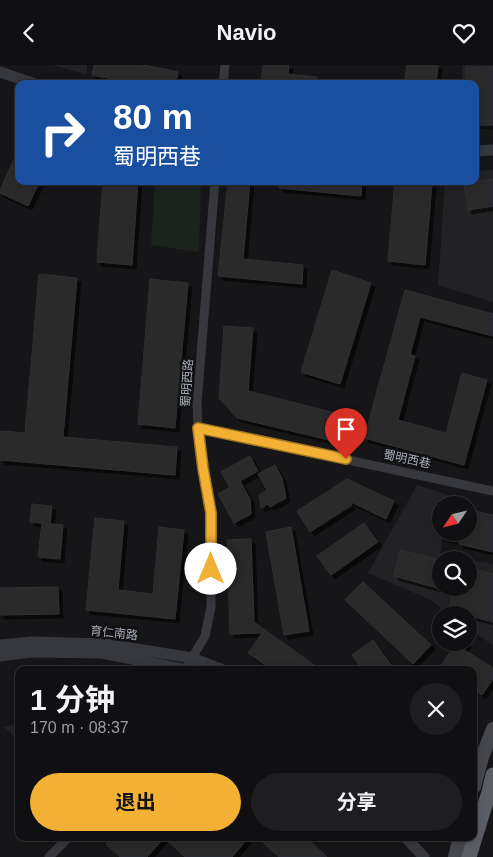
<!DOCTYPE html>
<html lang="zh">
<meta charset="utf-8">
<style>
:root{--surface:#101012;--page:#1e1e20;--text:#f1f3f6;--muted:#9c9d9f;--line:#303032;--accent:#f2b134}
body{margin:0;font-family:Arial,"Noto Sans SC",sans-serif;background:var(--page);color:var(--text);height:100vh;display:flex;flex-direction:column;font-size:19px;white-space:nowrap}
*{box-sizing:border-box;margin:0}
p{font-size:16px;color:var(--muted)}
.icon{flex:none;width:28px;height:28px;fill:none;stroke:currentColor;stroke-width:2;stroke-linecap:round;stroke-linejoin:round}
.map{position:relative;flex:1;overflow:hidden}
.panel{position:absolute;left:15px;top:601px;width:462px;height:175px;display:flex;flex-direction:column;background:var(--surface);border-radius:10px;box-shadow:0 2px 8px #0003,0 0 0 1px var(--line)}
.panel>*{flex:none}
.top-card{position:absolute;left:15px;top:15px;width:464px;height:105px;border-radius:10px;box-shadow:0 2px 8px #0003,0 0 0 1px var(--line);background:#1a4fa0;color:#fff;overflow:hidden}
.needle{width:32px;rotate:235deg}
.buttons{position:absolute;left:432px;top:431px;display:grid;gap:10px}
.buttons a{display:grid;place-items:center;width:45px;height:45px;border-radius:50%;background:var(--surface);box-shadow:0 2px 8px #0003,0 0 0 1px var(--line);font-size:25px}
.pin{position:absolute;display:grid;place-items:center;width:42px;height:42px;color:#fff;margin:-51px -21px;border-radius:50% 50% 50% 0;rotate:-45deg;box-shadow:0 0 5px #0007}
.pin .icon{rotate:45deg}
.me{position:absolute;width:55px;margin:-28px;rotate:0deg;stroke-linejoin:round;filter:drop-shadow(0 0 4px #0008)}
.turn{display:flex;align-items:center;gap:18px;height:105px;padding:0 15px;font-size:22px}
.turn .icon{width:65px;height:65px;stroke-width:2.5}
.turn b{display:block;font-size:35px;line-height:42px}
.round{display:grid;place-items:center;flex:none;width:52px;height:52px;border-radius:26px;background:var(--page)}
.summary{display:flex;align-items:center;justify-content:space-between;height:85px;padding:0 15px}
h1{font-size:30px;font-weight:700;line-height:38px}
.action{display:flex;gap:10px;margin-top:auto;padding:10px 15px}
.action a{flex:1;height:58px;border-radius:30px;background:var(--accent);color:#111;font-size:20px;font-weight:700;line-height:58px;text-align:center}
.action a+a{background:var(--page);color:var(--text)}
header{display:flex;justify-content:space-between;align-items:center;height:65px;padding:0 15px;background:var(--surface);font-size:22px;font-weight:700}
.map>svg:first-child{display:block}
.built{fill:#222225;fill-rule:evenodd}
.green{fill:#1c231d}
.building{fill:#29292c;stroke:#303034;filter:url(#shadow)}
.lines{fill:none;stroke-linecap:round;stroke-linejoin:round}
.minor{stroke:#37383d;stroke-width:9}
.tertiary{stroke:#37383d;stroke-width:11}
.secondary{stroke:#45474d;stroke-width:14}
.trunk{stroke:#5b5e65;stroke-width:15}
.route-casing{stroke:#9d7322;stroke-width:12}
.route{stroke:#f2b134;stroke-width:9}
.labels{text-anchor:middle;stroke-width:5;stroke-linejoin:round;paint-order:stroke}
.street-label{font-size:12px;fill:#a8adb8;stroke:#111113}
</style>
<header><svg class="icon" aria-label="back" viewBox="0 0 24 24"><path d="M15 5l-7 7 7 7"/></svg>Navio<svg class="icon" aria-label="heart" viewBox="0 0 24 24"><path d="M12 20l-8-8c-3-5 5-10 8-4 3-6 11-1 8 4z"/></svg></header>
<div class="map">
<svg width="493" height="792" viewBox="0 0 493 792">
<defs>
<filter id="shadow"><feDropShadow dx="4" dy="4" stdDeviation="0" flood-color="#0009"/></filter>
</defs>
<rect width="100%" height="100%" fill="#161618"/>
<path class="built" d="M 52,0 L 87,0 L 87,10 Z
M 463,0 L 493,0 L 493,64 L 475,66 L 475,19 L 461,19 Z
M 493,105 L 493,237 L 438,220 L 445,116 L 475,116 L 475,106 Z
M 417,420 L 449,430 L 447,440 L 441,440 L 441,468 L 443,468 L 440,489 L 493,499 L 493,580 L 469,564 L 469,550 L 450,550 L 431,535 L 368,508 ZM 441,495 L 469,495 L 469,522 L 441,522 Z
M 19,658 L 19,676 L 4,662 Z"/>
<path class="green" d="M 155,116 L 201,116 L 199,187 L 151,180 Z"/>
<path class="building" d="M 94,0 L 143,0 L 178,7 L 176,19 L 138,19 L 92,10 Z
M 263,0 L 289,0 L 288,9 L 317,12 L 317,19 L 261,19 Z
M 407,0 L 438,0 L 436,19 L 404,19 Z
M 493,2 L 493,60 L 475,60 L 475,19 L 466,19 L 466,3 Z
M 19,83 L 19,116 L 40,116 L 28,141 L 0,128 L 0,125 Z
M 493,114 L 493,141 L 468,145 L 464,118 Z
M 103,116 L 138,116 L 132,200 L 97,197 Z
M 228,116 L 250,116 L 243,194 L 303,200 L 302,219 L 218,211 Z
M 279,116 L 362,116 L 361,131 L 279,123 Z
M 395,116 L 432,119 L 425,200 L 388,196 Z
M 332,205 L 371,218 L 340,319 L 301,307 Z
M 39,209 L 77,213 L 63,372 L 177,382 L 175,410 L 0,395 L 0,366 L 25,368 Z
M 150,214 L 188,218 L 175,363 L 138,359 Z
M 405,225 L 493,249 L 493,271 L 420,252 L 410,290 L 415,291 L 398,355 L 446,368 L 462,308 L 487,315 L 464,400 L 364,373 Z
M 224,261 L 253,263 L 248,326 L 339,349 L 333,376 L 237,353 L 219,333 Z
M 250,391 L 258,406 L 240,416 L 250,434 L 251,449 L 234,458 L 218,429 L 230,422 L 221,407 Z
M 275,400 L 282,413 L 286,433 L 270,442 L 268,439 L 261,443 L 259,430 L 267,425 L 258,409 Z
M 347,414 L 394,436 L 386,454 L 349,436 L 352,440 L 310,467 L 297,446 Z
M 32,439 L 52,441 L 50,459 L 63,460 L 60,494 L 38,492 L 42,458 L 30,457 Z
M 469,445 L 493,450 L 493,487 L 459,479 L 460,476 L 441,472 L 441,468 L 469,468 Z
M 95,453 L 124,456 L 118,525 L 153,529 L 159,462 L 184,465 L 175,554 L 86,545 Z
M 364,458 L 378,477 L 331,510 L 317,491 Z
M 291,462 L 309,566 L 284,570 L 266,467 Z
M 251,474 L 254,557 L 321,605 L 273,605 L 248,588 L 262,568 L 230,569 L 227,475 Z
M 400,485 L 441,495 L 441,524 L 394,511 Z
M 469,503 L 493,509 L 493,557 L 449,545 L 454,522 L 469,522 Z
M 363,517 L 431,580 L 413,599 L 345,535 Z
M 58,522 L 59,549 L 0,550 L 0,523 Z
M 373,575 L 395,605 L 363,605 L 352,590 Z
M 456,578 L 467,578 L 463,584 L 493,603 L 493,614 L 482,630 L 474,624 L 474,605 L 438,605 Z
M 112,772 L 249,772 L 232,792 L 185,792 L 164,773 L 147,792 L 120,792 L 106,779 Z
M 257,772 L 306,772 L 327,792 L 279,792 Z"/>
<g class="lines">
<path class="minor" d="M 223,19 L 225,0
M 198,363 L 493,426
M 185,605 L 205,571 L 211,542 L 211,448 L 203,403 L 198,363 L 197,339 L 215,116
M 49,792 L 69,772"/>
<path class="tertiary" d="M 0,7 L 35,19
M 475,86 L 493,85
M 0,580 L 33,577 L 106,579 L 192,593 L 223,605
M 0,591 L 31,587 L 102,588 L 187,605
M 405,772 L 424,792"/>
<path class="secondary" d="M 474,722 L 482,692 L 493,664
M 455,792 L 460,772"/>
<path class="trunk" d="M 469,792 L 489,727 L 493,710"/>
</g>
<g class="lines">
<g class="route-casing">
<path id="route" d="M 211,504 L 211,448 L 203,403 L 198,363 L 346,394"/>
</g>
<use href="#route" class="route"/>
</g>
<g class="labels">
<g class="street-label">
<text transform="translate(187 318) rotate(-86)" y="4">蜀明西路</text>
<text transform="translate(407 394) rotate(12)" y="4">蜀明西巷</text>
<text transform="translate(114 568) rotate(6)" y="4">育仁南路</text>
</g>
</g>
</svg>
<div class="buttons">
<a><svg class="needle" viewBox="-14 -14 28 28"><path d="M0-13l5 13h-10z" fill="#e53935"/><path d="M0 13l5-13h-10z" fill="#9c9d9f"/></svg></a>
<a><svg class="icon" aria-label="search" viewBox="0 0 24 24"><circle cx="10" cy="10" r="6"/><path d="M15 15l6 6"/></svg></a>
<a><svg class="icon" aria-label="layers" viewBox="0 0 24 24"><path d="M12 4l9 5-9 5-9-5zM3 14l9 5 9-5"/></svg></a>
</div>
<div class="pin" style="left:346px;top:394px;background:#d93025"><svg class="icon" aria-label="arrive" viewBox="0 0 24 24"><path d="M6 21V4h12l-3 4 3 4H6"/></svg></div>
<svg class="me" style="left:211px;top:504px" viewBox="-20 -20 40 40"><circle r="19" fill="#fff"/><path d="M0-13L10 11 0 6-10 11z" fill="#f2b134"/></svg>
<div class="top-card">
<div class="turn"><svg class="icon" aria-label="right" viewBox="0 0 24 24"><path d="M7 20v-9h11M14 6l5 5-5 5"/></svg><div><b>80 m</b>蜀明西巷</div></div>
</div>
<section class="panel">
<div class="summary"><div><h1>1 分钟</h1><p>170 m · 08:37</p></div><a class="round"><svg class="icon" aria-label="close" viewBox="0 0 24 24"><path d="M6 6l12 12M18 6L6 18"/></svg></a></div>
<div class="action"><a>退出</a><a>分享</a></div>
</section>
</div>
